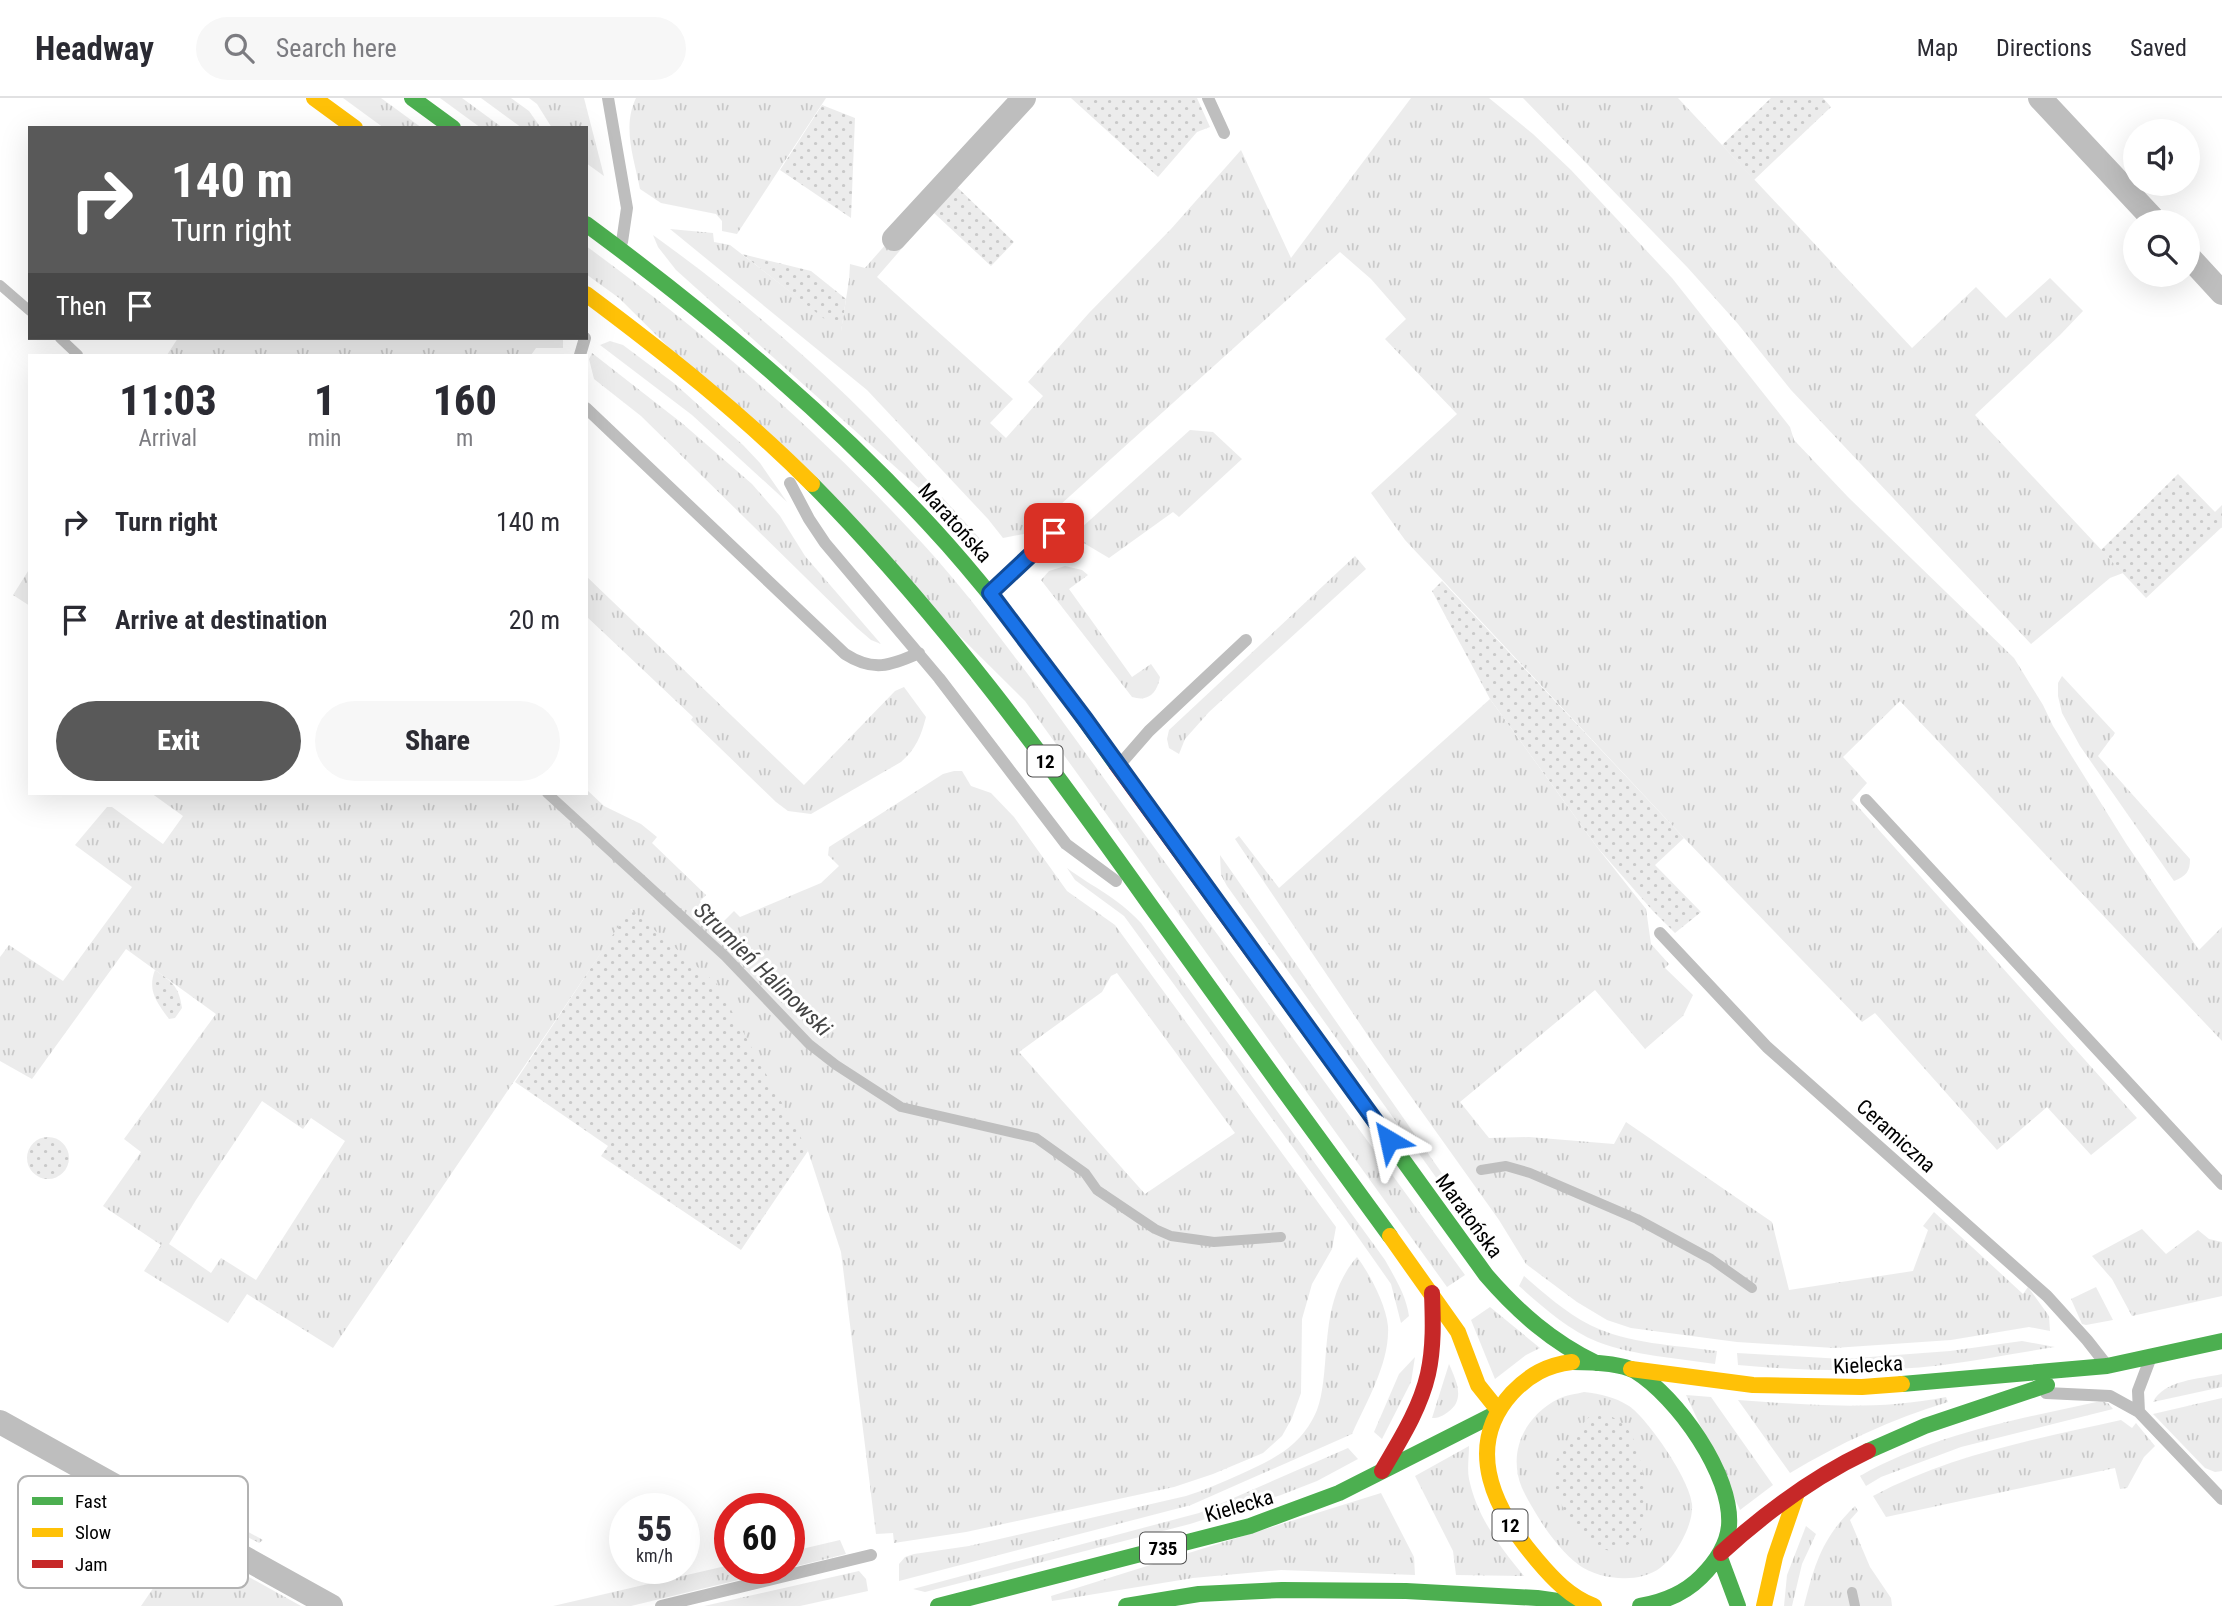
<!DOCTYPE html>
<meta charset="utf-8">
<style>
:root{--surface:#fff;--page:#f7f7f7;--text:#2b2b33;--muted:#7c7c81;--line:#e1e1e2;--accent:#595959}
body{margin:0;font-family:"Roboto Condensed",sans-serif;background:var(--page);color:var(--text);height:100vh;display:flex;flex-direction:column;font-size:26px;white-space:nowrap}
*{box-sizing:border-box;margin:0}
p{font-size:23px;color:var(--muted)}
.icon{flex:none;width:38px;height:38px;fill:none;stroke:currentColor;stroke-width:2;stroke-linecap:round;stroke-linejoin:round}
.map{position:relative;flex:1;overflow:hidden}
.sheet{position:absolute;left:28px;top:256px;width:560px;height:441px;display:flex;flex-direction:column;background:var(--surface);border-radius:0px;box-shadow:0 7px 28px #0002}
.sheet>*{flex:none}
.top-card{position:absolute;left:28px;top:28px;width:560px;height:214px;border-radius:0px;box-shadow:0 7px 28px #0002;background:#595959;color:#fff;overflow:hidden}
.controls{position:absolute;left:2123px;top:21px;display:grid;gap:14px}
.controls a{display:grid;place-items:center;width:77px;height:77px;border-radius:50%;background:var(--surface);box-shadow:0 7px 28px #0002;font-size:35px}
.speed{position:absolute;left:609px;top:1395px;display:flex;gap:14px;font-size:35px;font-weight:700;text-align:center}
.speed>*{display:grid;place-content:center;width:91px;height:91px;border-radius:50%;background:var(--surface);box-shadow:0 7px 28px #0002;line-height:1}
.speed small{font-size:18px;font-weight:400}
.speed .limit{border:10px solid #d22;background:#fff;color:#111}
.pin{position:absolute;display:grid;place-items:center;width:60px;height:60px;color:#fff;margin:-30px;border-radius:14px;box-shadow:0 4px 10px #0006}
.me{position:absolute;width:77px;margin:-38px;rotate:324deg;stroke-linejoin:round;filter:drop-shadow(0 0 5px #0008)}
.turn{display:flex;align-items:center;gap:24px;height:147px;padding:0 28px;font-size:32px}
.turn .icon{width:91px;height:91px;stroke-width:2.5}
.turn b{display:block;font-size:49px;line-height:60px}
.then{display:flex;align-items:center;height:66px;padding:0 28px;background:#0003;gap:14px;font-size:26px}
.eta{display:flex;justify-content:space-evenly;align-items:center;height:119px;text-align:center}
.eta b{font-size:42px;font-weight:800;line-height:49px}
.primary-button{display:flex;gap:14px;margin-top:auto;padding:14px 28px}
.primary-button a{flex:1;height:80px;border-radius:42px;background:var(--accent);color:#fff;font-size:28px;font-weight:800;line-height:80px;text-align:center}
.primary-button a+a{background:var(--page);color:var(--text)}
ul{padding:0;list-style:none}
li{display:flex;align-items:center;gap:21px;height:98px;padding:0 28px}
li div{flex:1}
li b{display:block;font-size:26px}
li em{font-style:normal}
header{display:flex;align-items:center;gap:42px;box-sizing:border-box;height:98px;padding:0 35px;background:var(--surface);border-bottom:2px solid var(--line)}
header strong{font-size:33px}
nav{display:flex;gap:38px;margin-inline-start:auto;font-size:24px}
.search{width:490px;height:63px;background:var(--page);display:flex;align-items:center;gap:18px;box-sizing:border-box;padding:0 24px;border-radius:38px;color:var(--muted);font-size:26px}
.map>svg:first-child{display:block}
.grass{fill:url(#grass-tufts);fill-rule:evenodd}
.garden{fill:url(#garden-dots)}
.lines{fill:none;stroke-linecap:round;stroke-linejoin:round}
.stream{stroke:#bfbfbf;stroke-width:10}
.lane{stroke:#bebebe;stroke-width:12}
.street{stroke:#bebebe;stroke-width:24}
.fast{stroke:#4caf50;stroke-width:16}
.slow{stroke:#ffc107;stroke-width:16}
.jam{stroke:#c62828;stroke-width:16}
.route-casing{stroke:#114b97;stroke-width:18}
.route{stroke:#1a73e8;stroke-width:12}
.labels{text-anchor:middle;stroke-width:6;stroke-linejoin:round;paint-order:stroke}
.shield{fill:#fff;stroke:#4c4c4c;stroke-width:2}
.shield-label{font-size:19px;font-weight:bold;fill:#000}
.street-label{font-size:21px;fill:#000;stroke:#fff}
.water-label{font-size:23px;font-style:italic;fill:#444;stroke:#fff}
.key{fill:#fff;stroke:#b2b2b2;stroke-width:2}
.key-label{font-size:19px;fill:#000}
</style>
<header>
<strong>Headway</strong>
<div class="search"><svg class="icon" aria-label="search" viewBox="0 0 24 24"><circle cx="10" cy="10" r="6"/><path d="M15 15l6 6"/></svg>Search here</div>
<nav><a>Map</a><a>Directions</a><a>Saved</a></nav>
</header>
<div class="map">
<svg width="2222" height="1508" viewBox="0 0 2222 1508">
<defs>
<pattern id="grass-tufts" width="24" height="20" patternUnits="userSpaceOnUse" patternTransform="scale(1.75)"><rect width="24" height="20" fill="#ececec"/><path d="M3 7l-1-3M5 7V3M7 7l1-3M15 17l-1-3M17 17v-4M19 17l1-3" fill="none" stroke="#c9c9c9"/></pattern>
<pattern id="garden-dots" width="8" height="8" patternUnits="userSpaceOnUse" patternTransform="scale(1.75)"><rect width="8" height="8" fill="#ececec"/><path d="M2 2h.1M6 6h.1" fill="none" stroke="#c9c9c9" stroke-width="1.8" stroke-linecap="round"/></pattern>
</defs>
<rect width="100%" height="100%" fill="#fff"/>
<path class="grass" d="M 343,0 L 381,0 L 422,30 L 384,30 Z
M 440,0 L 462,0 L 503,30 L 481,30 Z
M 481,0 L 511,0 L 529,13 L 541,30 L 522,30 Z
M 529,0 L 584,0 L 604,78 L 586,65 L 586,30 L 552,30 L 537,6 Z
M 636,0 L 826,0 L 737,136 L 722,133 L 722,123 L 716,116 L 661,105 L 640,91 C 634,60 622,29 636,0 Z
M 1411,0 L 1489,0 L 1533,36 L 1571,72 L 1672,180 L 1790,329 L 1794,342 L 1848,399 L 2014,560 L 2043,607 L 2053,628 L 2127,747 L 2199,852 L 2222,829 L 2222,943 L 1900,603 L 1843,659 L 1867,685 L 1852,702 L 2137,1020 L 2091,1057 L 2047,1009 L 1997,1052 L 1875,915 L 1862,924 L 1684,740 L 1405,442 L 1371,395 L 1457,316 L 1385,241 L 1406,221 L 1371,181 L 1340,154 L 1029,435 L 1003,440 L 988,421 L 867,292 L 670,131 L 713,135 L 714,144 L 730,147 L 841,233 L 849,182 L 850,166 L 865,170 L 887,145 L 917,133 L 877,179 L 1013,301 L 990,325 L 1006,340 L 1043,298 L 1028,284 L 1089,215 L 1171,131 L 1241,52 L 1291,160 Z
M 1523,0 L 1678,0 L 1912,250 L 1976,189 L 2006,220 L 2050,180 L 2083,213 L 2060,237 L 1975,317 L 2123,475 L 2110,480 L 2031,546 L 1791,292 L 1738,226 L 1688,170 Z
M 653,137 C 753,209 848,292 929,384 L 921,392 L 676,172 L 658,149 Z
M 586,148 C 707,236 822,336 923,446 C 965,492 1002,542 1039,591 L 1465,1177 L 1447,1189 L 1025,603 L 619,200 L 586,176 Z
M 178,240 L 563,240 L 563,250 L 536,250 L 531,257 L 167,257 Z
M 610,243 L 623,247 L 675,286 L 743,347 L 760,365 L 787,404 L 692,317 L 600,247 Z
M 592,255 L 683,326 L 752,386 L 780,418 L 805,458 L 881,546 L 871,542 L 857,530 L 641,318 L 594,281 L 589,261 Z
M 1190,332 L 1213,334 L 1242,361 L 1179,419 L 1173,414 L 1109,460 L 1082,444 L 1078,440 L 1080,431 Z
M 942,399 L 982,443 L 962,436 L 934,405 Z
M 1355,458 L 1366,471 L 1209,614 L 1185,641 L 1179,656 L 1169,650 L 1167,641 L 1169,632 Z
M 1065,468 L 1082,472 L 1088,477 L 1069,491 L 1132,579 L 1151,566 L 1160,579 C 1157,595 1149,604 1132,599 L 1041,482 L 1049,473 Z
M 30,470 L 30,508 L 13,497 Z
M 586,478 L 804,687 L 895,593 L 904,589 L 926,619 C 921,638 916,651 901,664 L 811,716 L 788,713 L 776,704 L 691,622 L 693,619 L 586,518 Z
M 2062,578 L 2115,635 L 2098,658 L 2190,761 C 2190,774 2186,778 2174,783 L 2080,648 L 2062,615 L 2058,598 L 2058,585 Z
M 1490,601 L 1597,749 L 1646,811 L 1651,846 L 1669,866 L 1665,870 L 1693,897 L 1683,918 L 1645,951 L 1595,892 L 1460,1004 L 1489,1040 L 1529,1039 L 1614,1046 L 1626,1024 L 1772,1124 L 1789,1192 L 1913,1173 L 1928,1132 L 1923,1128 L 1934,1114 L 2023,1196 L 2028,1189 L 2049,1218 L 2050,1233 L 2029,1229 L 1951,1242 L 1834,1250 L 1737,1244 L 1631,1230 L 1607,1222 L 1577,1204 L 1526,1166 L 1499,1122 L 1375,948 L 1235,741 L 1239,738 L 1279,790 Z
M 954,673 L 962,673 L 971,688 L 991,695 L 1014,719 L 1067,793 L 1115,827 L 1336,1129 L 1332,1151 L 1312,1186 L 1302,1221 L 1301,1295 L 1292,1320 L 1282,1338 L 1263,1355 L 1213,1376 L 1174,1389 L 966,1434 L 894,1445 L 893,1435 L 876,1436 L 841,1154 L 808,1053 L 631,811 L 333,1250 L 247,1196 L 228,1225 L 144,1173 L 161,1147 L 103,1108 L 141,1054 L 124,1041 L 216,916 L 126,851 L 32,981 L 0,963 L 0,859 L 9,847 L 63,883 L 132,789 L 75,747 L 107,709 L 112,709 L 163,746 L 183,718 L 151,695 L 586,695 L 586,691 L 604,708 L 641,726 L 657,739 L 652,745 L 706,797 L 700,803 L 722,825 L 734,813 L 740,819 L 821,785 L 839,768 L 828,757 L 829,749 L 943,676 ZM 1117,875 L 1235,1035 L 1145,1096 L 1019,954 L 1102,894 L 1111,878 ZM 262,1003 L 303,1031 L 311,1020 L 345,1043 L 256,1182 L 221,1160 L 211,1175 L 169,1146 L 196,1102 Z
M 1220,757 L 1494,1150 L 1491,1156 L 1227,788 L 1221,777 Z
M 1067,770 C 1094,790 1117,799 1141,825 L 1385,1162 C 1395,1180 1406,1197 1409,1218 L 1401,1225 L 1391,1186 L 1346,1122 L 1124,818 L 1075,782 Z
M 2142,1131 L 2166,1156 L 2198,1132 L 2209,1141 L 2222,1144 L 2222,1198 L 2132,1218 L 2112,1181 L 2092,1158 Z
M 1357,1159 C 1370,1176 1386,1207 1388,1228 C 1390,1265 1366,1304 1352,1336 L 1191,1407 L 899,1483 L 899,1466 L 905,1459 L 914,1456 L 969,1448 L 1186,1398 C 1205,1392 1223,1384 1241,1376 C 1274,1361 1302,1348 1317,1312 C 1325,1292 1325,1255 1328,1233 C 1331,1206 1339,1179 1357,1159 Z
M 1524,1178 C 1545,1196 1565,1214 1590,1227 C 1628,1246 1675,1247 1717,1253 L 1715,1266 C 1677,1260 1635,1258 1598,1244 C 1568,1232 1543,1209 1519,1188 Z
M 2096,1189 L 2113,1222 L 2086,1227 L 2082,1226 L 2071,1201 Z
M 1490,1209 L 1540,1250 L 1526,1257 L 1495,1281 L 1471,1222 Z
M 2022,1243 L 2055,1249 C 2017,1255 1980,1262 1943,1267 C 1875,1275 1806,1273 1738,1267 L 1737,1255 L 1843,1261 L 1950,1253 Z
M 1415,1259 L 1411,1284 L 1382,1341 L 1374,1334 L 1399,1276 Z
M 1449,1266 C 1456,1282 1466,1302 1448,1314 C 1442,1318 1439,1320 1432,1320 Z
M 2222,1276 L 2222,1289 L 2153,1304 C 2164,1282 2199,1281 2222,1276 Z
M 1584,1294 C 1601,1296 1615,1299 1629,1308 C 1648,1321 1690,1382 1692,1406 C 1693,1419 1687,1434 1680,1446 C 1675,1455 1668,1464 1660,1470 C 1639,1486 1599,1482 1579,1467 C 1564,1456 1550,1438 1540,1422 C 1534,1412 1527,1401 1522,1390 C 1507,1354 1525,1318 1558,1301 C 1566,1297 1576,1296 1584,1294 Z
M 1686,1297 L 1711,1299 L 1773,1387 L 1740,1412 Z
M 1946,1299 L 1948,1304 C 1892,1321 1840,1345 1790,1375 L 1738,1302 C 1807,1307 1877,1313 1946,1299 Z
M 2222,1300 L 2222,1373 L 2215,1374 L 2205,1370 L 2153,1316 Z
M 2101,1303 L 2108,1305 L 2113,1311 L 1961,1349 L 1881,1379 L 1866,1388 L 1860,1378 C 1934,1336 2019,1321 2101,1303 Z
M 2121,1322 L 2132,1330 L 2136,1325 L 2155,1348 L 2144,1359 L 2127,1390 L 2120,1391 L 2115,1370 L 1886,1419 L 1873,1398 C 1950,1357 2036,1341 2121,1322 Z
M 1469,1348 C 1469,1359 1467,1371 1469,1381 C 1477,1419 1500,1449 1524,1478 L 1456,1477 L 1453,1453 L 1415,1378 Z
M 1348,1350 L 1358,1361 L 1317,1383 L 1281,1397 L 1190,1426 L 925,1494 L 913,1491 L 1199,1415 Z
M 158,1384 L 163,1387 L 263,1442 L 259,1445 L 155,1390 Z
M 94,1394 L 100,1396 L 301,1508 L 141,1508 L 175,1458 L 84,1403 Z
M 1381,1395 L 1414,1459 L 1415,1477 L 1281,1472 L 1193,1480 L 1052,1503 L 1051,1498 Z
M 1855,1408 L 1858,1413 L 1850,1422 L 1870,1469 L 1891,1500 L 1892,1508 L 1804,1508 C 1815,1465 1822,1440 1855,1408 Z
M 1806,1428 L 1816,1436 L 1802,1466 L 1792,1508 L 1784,1508 L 1787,1477 Z
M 840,1442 L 846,1456 L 789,1470 L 789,1454 Z
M 730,1467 L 730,1470 L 788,1470 L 631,1508 L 553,1508 Z
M 859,1473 L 866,1481 L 868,1493 L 800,1508 L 704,1508 Z"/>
<path class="garden" d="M 1071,0 L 1197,0 L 1210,29 L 1197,34 L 1158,79 Z
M 1771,0 L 1823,0 L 1831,9 L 1754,82 L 1722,47 Z
M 822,7 L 855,20 L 851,120 L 780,72 Z
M 957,89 L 1014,144 L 991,168 L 934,115 Z
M 742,156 L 811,173 L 846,201 L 841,234 Z
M 2178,376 L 2215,414 L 2222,407 L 2222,429 L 2146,500 L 2101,452 Z
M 1442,483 L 1684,740 L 1655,767 L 1701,814 L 1675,835 L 1652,812 L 1597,749 L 1490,601 L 1432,493 Z
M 630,811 L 717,886 L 808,1053 L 741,1152 L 601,1058 L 608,1048 L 515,984 Z
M 155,872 C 172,884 179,888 182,910 L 175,920 L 169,921 C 157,904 147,893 155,872 Z
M27 1060a21 21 0 1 1 42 0a21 21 0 1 1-42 0Z
M 1606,1316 C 1617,1321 1625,1326 1631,1336 C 1643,1359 1656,1425 1633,1443 C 1604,1467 1580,1440 1566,1415 C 1558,1400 1551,1387 1554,1370 C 1558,1353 1567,1346 1577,1334 C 1589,1320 1585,1317 1606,1316 Z"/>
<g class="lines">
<path class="stream" d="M 0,187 L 30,213
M 60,240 L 78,257
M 547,695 L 725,858 L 809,946 L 836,967 L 901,1009 L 1036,1040 L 1085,1075 L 1097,1092 L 1155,1131 L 1171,1138 L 1214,1144 L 1281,1139
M 1481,1072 L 1506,1068 L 1530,1075 L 1637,1121 L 1711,1161 L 1752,1190
M 1852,1494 L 1855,1508"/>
<path class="lane" d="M 608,0 L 627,110 L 622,144
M 1208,0 L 1224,35
M 580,257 L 585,240
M 586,310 L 845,556 C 873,574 890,568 919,555
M 790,385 L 809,421 L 825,445 L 939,580 L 1066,746 L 1116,783
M 993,492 L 1054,435
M 1122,664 L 1149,633 L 1246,542
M 1866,702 L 2222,1086
M 1660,835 L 1767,949 L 2047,1198 L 2087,1242 L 2105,1265
M 2046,1295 L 2110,1298 L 2139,1314 L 2222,1401
M 2139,1314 L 2138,1293 L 2149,1264
M 661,1508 L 871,1457"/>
<path class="street" d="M 2040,0 L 2156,124
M 894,141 L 1024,0
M 2188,158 L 2222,195
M 0,1324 L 331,1508"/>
<path class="fast" d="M 412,0 L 453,30
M 586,126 C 716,222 840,326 948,447 C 1009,516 1063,591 1116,666
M 812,386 C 941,517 1044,658 1150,807 C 1230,918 1309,1028 1390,1138
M 1275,885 L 1486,1177 C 1518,1214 1552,1244 1596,1265
M 1572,1264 C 1589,1264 1620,1265 1635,1273 C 1677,1299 1733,1377 1729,1428 C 1727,1448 1715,1465 1701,1479 C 1684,1496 1664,1504 1640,1508
M 1902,1286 L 2107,1268 L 2222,1243
M 1868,1353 L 1925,1328 L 2047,1287
M 1719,1457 L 1738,1508
M 938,1508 L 1250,1428 L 1339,1395 L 1495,1316
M 1126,1508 L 1199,1496 L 1282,1492 L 1406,1493 L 1537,1500 L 1586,1507"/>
<path class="slow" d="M 314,0 L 355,30
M 586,196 C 665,255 742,316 812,386
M 1390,1138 L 1458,1234 L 1478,1287 L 1498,1312
M 1572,1264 C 1547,1267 1529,1277 1512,1295 C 1462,1350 1496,1414 1537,1462 C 1553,1481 1570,1499 1594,1508
M 1631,1271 L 1753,1287 L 1862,1289 L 1902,1286
M 1764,1508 L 1775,1459 L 1797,1395"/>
<path class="jam" d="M 1116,666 L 1275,885
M 1382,1373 C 1400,1342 1420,1311 1428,1276 C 1434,1249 1433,1222 1432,1195
M 1721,1455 C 1765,1415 1813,1379 1868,1353"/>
</g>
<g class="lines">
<g class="route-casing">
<path id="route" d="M 1054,435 L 990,495 L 1085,621 L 1389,1042"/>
</g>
<use href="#route" class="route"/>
</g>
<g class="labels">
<g class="shield">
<rect x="1027.5" y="647.5" width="35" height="31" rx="5"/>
<rect x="1492.5" y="1411.5" width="35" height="31" rx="5"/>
<rect x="1140" y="1434.5" width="46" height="31" rx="5"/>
</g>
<g class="shield-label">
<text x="1045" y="670">12</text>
<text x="1510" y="1434">12</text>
<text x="1163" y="1457">735</text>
</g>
<g class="street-label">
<text transform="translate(955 425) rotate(48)" y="7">Maratońska</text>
<text transform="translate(1896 1038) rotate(42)" y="7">Ceramiczna</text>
<text transform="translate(1469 1118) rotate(54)" y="7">Maratońska</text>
<text transform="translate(1868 1267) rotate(-3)" y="7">Kielecka</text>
<text transform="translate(1239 1408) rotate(-16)" y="7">Kielecka</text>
</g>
<g class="water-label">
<text transform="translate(763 871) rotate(44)" y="8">Strumień Halinowski</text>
</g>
</g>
<rect x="18" y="1378" width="230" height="112" rx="10" class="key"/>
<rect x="32" y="1399" width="31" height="8" fill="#4caf50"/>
<rect x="32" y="1430" width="31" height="9" fill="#ffc107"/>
<rect x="32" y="1462" width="31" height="8" fill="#c62828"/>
<g class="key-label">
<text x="75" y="1410">Fast</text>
<text x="75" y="1441">Slow</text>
<text x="75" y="1473">Jam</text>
</g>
</svg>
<div class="controls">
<a><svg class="icon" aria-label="sound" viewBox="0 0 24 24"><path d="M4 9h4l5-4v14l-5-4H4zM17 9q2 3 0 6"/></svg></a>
<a><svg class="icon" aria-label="search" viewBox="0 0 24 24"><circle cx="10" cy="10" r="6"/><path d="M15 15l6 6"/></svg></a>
</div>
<div class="speed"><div>55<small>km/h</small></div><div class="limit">60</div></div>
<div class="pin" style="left:1054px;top:435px;background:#d93025"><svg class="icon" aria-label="arrive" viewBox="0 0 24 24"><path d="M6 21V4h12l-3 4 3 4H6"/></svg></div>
<svg class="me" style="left:1389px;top:1042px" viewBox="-20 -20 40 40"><path d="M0-17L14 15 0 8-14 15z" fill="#1a73e8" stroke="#fff" stroke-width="4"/></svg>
<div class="top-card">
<div class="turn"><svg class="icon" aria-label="right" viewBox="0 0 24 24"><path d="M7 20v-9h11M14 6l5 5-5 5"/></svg><div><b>140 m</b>Turn right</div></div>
<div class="then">Then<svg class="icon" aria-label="arrive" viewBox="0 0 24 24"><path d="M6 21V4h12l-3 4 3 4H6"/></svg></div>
</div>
<section class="sheet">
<div class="eta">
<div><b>11:03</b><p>Arrival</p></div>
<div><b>1</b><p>min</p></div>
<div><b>160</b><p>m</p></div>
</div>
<ul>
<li><svg class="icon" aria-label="right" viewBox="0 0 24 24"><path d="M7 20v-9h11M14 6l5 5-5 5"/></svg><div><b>Turn right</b></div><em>140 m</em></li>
<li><svg class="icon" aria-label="arrive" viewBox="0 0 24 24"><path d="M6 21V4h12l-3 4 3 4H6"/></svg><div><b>Arrive at destination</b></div><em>20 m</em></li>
</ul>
<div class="primary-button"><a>Exit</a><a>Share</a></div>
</section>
</div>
